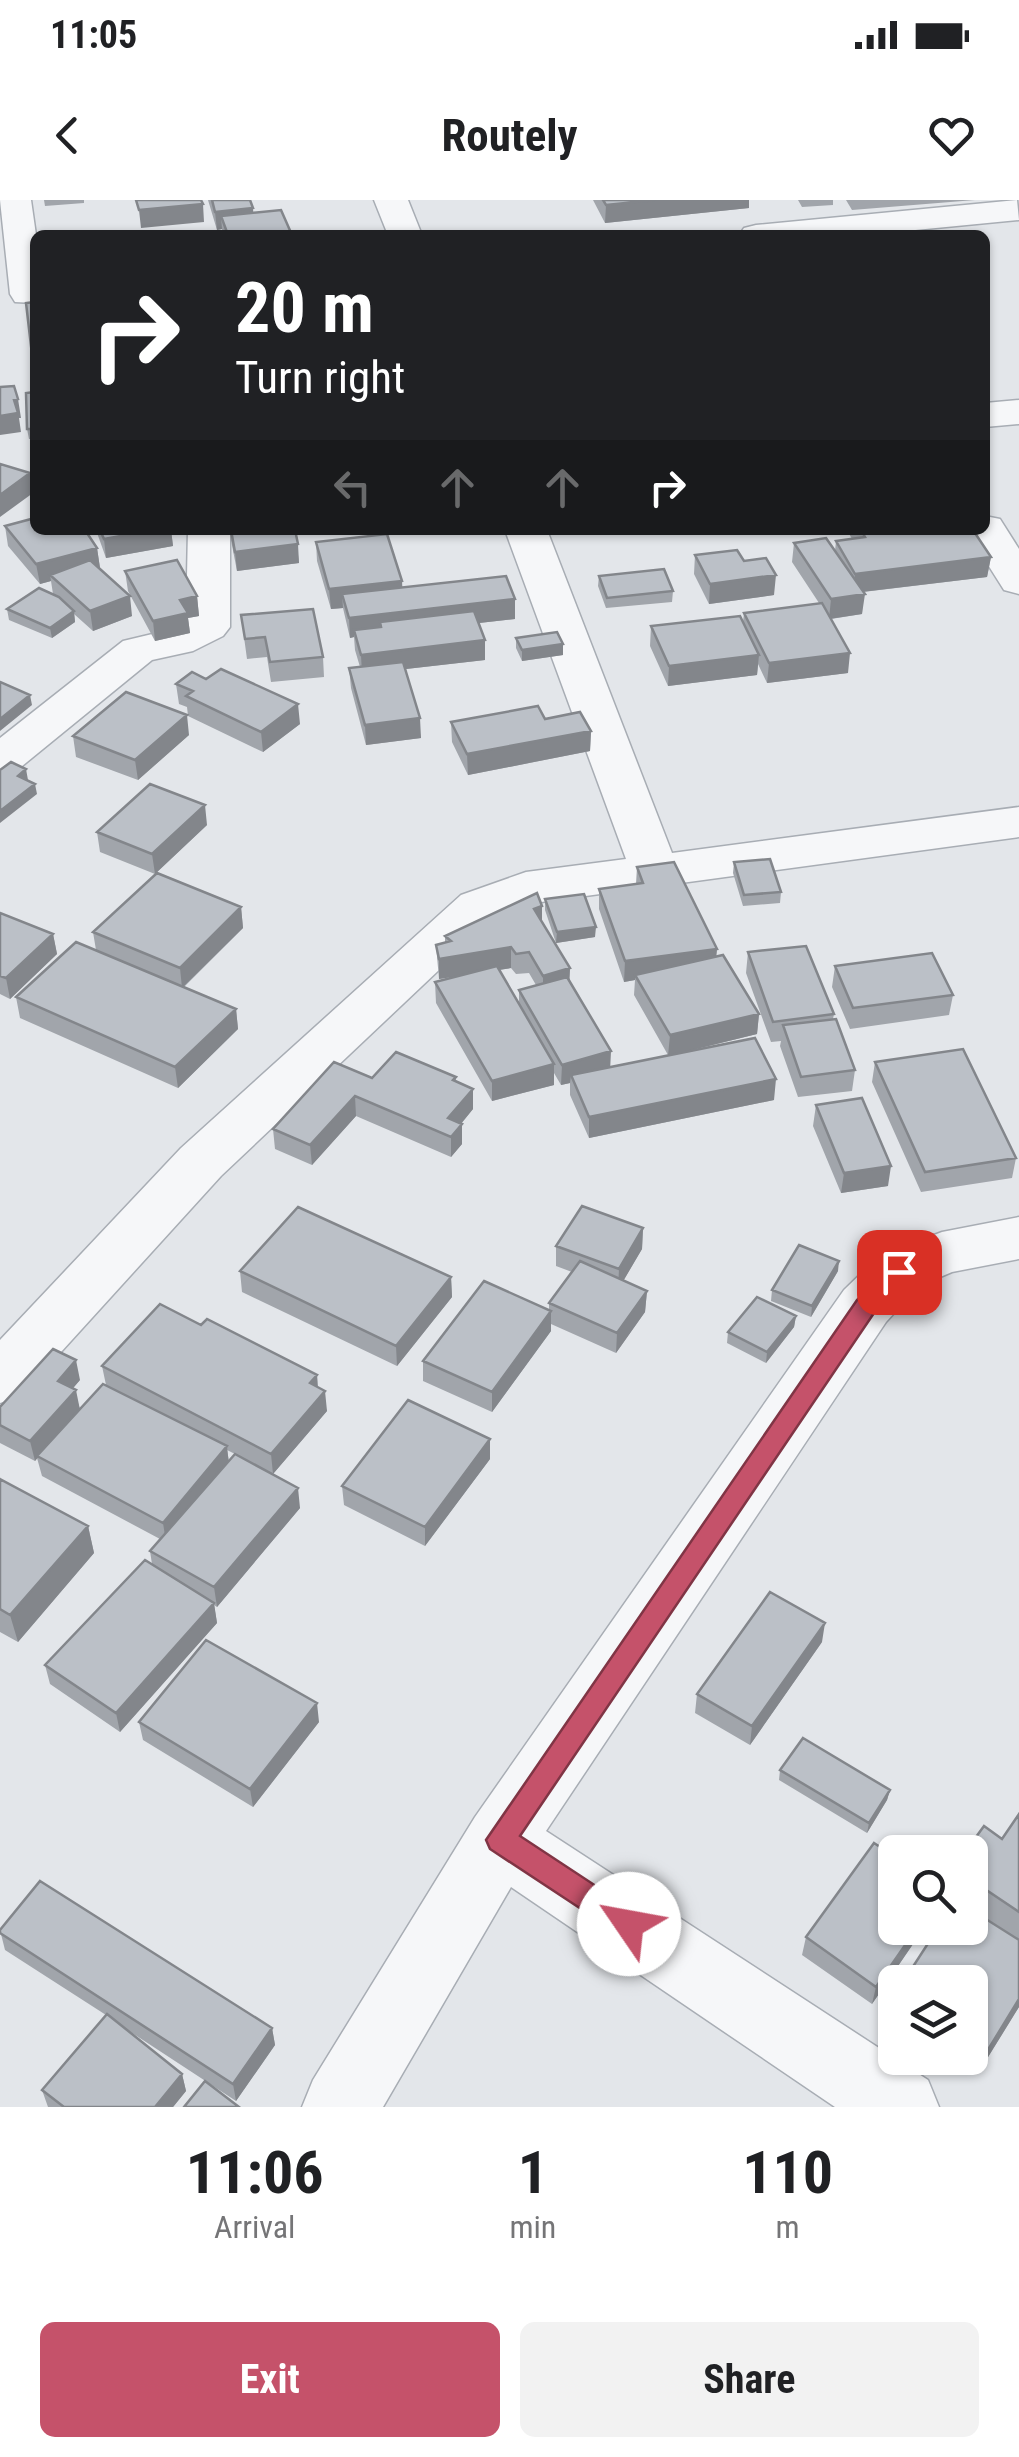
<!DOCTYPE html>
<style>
:root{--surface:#fff;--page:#f2f2f2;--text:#202124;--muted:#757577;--accent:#c5526a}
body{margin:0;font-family:"Roboto Condensed",sans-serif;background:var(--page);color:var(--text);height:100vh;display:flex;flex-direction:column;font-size:38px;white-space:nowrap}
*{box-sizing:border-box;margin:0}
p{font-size:32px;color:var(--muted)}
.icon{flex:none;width:55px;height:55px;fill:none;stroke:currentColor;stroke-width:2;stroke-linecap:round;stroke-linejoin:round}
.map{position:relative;height:1907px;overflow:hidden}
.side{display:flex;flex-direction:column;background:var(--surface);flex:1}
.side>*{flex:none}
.top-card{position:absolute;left:30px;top:30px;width:960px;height:305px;border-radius:15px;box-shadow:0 2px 8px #0004;background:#202124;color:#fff;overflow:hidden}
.controls{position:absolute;left:878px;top:1635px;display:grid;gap:20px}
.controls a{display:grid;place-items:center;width:110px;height:110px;border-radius:15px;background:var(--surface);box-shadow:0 2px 8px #0004;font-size:50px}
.pin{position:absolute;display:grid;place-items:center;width:85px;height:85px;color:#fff;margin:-42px;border-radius:20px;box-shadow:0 5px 15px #0006}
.me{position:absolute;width:110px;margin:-55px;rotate:303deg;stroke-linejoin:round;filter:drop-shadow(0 0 8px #0008)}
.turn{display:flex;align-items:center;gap:35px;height:210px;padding:0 40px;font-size:45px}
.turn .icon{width:130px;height:130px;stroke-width:2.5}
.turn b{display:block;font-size:70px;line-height:85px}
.lanes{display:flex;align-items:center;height:95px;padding:0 40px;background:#0003;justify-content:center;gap:50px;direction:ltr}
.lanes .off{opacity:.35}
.eta{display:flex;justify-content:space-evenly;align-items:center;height:170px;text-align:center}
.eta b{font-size:60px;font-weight:700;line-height:70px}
.primary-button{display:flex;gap:20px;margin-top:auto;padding:20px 40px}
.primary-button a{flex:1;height:115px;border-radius:15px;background:var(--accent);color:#fff;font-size:40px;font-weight:700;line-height:115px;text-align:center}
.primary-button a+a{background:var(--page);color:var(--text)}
.status{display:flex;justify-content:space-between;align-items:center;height:70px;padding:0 50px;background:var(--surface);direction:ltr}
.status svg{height:28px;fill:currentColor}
header{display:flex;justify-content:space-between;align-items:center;height:130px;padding:0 40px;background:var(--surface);font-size:45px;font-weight:700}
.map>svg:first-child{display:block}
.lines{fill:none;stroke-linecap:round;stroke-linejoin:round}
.street-casing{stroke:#a8adb4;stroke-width:3}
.street{fill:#f6f7f9;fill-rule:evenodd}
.wall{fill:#a1a5ab;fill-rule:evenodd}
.shaded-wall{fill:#83868b}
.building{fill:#bbc0c7;stroke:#83868b;stroke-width:2.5}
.route{fill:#c5526a;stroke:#803545;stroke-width:2.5}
</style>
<div class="status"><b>11:05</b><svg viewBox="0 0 49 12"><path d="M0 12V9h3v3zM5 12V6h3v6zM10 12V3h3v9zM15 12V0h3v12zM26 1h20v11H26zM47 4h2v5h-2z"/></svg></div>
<header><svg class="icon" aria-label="back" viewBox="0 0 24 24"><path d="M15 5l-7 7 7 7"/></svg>Routely<svg class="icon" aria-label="heart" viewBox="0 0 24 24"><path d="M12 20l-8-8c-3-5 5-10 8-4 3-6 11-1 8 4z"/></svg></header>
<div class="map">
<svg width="1019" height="1907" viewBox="0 0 1019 1907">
<rect width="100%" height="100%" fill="#e3e6ea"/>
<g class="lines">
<g class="street-casing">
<path id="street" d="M 0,0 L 31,0 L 36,35 L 35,103 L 15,102 L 10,94 Z
M 374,0 L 408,0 L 422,35 L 388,35 Z
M 1017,0 L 1019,20 L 864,35 L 739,35 L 744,28 L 756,25 Z
M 1019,200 L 1019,224 L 985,227 L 985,203 Z
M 985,316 L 1000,319 L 1019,349 L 1019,394 L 1004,390 L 966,330 L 985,330 Z
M 188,330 L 230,330 L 230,427 L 223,436 L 193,451 L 152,460 L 16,571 L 0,575 L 0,538 L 123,441 L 165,431 L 186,421 Z
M 505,330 L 547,330 L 672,653 L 1019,607 L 1019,637 L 534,703 L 495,717 L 221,976 L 21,1196 L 0,1203 L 0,1140 L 181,948 L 461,695 L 526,672 L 626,659 Z
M 1019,1017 L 1019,1059 L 952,1072 L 919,1086 L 886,1122 L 546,1631 L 928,1880 L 939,1907 L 835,1907 L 511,1687 L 383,1907 L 302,1907 L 313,1880 L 475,1617 L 844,1090 L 879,1056 L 942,1032 Z"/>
</g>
<use href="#street" class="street"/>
</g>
<path class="wall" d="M 44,0 L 84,0 L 84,3 L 45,6 Z
M 208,0 L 250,0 L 253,13 L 292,35 L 223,35 L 222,29 L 217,30 Z
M 593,0 L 749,0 L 749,8 L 605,23 Z
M 798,0 L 833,0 L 833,5 L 802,7 Z
M 846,0 L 975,0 L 852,10 Z
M 35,192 L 35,239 L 29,239 L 27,229 Z
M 5,326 L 97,348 L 100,368 L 98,368 L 132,416 L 93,431 L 74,414 L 75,422 L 52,438 L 9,420 L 7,409 L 53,394 L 51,381 L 40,384 L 8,346 Z
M 96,330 L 171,330 L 173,346 L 106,358 Z
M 229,330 L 295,330 L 299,363 L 237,371 Z
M 847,330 L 973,330 L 991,357 L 987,377 L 863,392 L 862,414 L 831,419 L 848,473 L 767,483 L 758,464 L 757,475 L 668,486 L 650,446 L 651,426 L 743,422 L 744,413 L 819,403 L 792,362 L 794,343 L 835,351 L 836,341 L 852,339 Z
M 316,342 L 403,387 L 515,419 L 479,423 L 485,440 L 485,460 L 406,469 L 421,538 L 366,545 L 351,488 L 349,468 L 360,467 L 355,450 L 354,437 L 350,438 L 343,408 L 331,409 L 317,361 Z
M 695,355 L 774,395 L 709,404 L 694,374 Z
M 125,371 L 197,396 L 199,416 L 188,418 L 190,433 L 155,441 L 128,391 Z
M 599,376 L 673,391 L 672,402 L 606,408 L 598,386 Z
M 241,415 L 323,457 L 324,477 L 271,482 L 267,457 L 247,459 Z
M 516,438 L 563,455 L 522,461 L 516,448 Z
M 176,484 L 300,524 L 263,552 L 188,516 L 187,507 L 179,504 Z
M 545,519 L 591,531 L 590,551 L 468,575 L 452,542 L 451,522 Z
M 189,535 L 138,580 L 76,557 L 73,536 Z
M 207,625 L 155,674 L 100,652 L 97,632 Z
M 734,662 L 781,692 L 780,703 L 743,706 L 733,673 Z
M 637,667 L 717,749 L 716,756 L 759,814 L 757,834 L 676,854 L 774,900 L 589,938 L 570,895 L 570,883 L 561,885 L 554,873 L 554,885 L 492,901 L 436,803 L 435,782 L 457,776 L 439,779 L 436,745 L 445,743 L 445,736 L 542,722 L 570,768 L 569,782 L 610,867 L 668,855 L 634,795 L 635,780 L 624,782 L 599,709 L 599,689 L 636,684 ZM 511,768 L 516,774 L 529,773 L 536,785 L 519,790 L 519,804 L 499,770 Z
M 545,699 L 595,737 L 556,743 L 545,710 Z
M 241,707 L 243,728 L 184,787 L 236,809 L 238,829 L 178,888 L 20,818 L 16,797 L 96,750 L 93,732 Z
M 0,713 L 53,734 L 57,754 L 10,799 L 0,794 Z
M 748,752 L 834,814 L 833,819 L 855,870 L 852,891 L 798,897 L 780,846 L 781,841 L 771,842 L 746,773 Z
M 835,766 L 953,795 L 949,815 L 850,829 L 832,787 Z
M 875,862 L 1016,958 L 1012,978 L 921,992 L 872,882 Z
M 456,877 L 456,882 L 473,909 L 461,924 L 462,944 L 451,957 L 356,916 L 312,965 L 275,949 L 273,929 L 372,878 Z
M 816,905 L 888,986 L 841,993 L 813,926 Z
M 643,1028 L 642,1049 L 623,1081 L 647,1091 L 645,1112 L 616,1153 L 551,1124 L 551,1131 L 492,1212 L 423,1181 L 423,1161 L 549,1109 L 549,1103 L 572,1072 L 556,1066 L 556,1046 Z
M 240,1071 L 451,1077 L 452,1097 L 397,1166 L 242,1092 Z
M 838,1071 L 811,1117 L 771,1101 L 772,1090 Z
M 796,1116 L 794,1127 L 766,1163 L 727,1143 L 728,1132 Z
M 201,1125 L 317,1175 L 318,1187 L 327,1211 L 273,1274 L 300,1308 L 217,1407 L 214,1405 L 217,1423 L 120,1532 L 50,1484 L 45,1465 L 152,1364 L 150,1351 L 160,1339 L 42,1276 L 37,1258 L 35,1261 L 0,1243 L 0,1207 L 80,1180 L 73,1188 L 80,1209 L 106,1185 L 102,1166 ZM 227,1250 L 235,1254 L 229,1261 Z
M 490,1259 L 425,1346 L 344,1305 L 342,1286 Z
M 0,1279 L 88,1326 L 94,1353 L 18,1442 L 0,1432 Z
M 822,1442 L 750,1545 L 695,1513 L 697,1494 Z
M 139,1522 L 319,1522 L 253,1607 L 143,1540 Z
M 780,1570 L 890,1590 L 887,1600 L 867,1633 L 779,1580 Z
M 1019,1614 L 1019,1807 L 980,1870 L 962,1858 L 970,1858 L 970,1652 L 1002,1639 Z
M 895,1728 L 924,1728 L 872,1804 L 802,1755 L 806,1737 Z
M 0,1730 L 272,1828 L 275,1845 L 236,1901 L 120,1825 L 182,1874 L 186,1891 L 173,1907 L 48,1907 L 42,1890 L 106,1815 L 5,1750 Z"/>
<path class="shaded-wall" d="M 655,0 L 749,0 L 749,8 L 605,23 L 606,5 Z
M 203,4 L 204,22 L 141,28 L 139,10 Z
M 253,8 L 254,26 L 221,16 L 222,29 L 217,30 L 215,12 Z
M 18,199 L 21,218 L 19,218 L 21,232 L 0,235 L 0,216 L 14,200 Z
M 30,273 L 33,293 L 0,317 L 0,295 Z
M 154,330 L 171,330 L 173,346 L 106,358 L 104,339 Z
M 298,344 L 299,363 L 237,371 L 235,352 Z
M 97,348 L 100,368 L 55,380 L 50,375 L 51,381 L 40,384 L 36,364 Z
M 991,357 L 987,377 L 853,393 L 855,374 Z
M 776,375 L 774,395 L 709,404 L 710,384 Z
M 402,381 L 403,400 L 342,394 L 343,408 L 331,409 L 329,389 Z
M 865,394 L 862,414 L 829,419 L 831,399 Z
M 130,396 L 132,416 L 93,431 L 90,411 Z
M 197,396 L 199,416 L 188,418 L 190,433 L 155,441 L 153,421 L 180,400 Z
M 515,399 L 515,419 L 382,434 L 380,422 L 380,434 L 354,430 L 354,437 L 350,438 L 349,418 Z
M 74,411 L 75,422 L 52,438 L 50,428 Z
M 485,440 L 485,460 L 362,474 L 361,455 Z
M 563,444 L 563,455 L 522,461 L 522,450 Z
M 850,453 L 848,473 L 767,483 L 769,463 Z
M 759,455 L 757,475 L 668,486 L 669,466 Z
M 30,495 L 32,505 L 0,531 L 0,519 Z
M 298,504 L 300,524 L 263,552 L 261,532 Z
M 187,515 L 189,535 L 138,580 L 135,560 Z
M 420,518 L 421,538 L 366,545 L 365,525 Z
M 591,531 L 590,551 L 468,575 L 467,554 Z
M 26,569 L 28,580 L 18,576 Z
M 35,584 L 37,594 L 0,623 L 0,611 Z
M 205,605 L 207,625 L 155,674 L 152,654 Z
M 542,706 L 542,727 L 534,709 Z
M 241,707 L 243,728 L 182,788 L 180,768 Z
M 596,727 L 595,737 L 556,743 L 557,732 Z
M 53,734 L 57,754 L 10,799 L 6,778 Z
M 511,747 L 511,768 L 439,779 L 439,759 Z
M 717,749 L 715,769 L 635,775 L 635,780 L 624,782 L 625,761 Z
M 570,768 L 569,788 L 543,796 L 543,776 Z
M 236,809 L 238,829 L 178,888 L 175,867 Z
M 759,814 L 757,834 L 668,856 L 670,835 Z
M 611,851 L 610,872 L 571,875 L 570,883 L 561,885 L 562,865 Z
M 554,864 L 554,885 L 492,901 L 492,881 Z
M 776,879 L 774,900 L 589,938 L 589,917 Z
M 473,889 L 473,909 L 450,937 L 448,918 Z
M 355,896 L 356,916 L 312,965 L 310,945 Z
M 462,924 L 462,944 L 451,957 L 451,937 Z
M 891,966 L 888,986 L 841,993 L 844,973 Z
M 643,1028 L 642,1049 L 618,1090 L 619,1069 Z
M 839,1061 L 838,1071 L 811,1117 L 812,1106 Z
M 451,1077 L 452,1097 L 397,1166 L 396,1146 Z
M 647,1091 L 645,1112 L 616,1153 L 617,1133 Z
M 551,1111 L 551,1131 L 492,1212 L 492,1192 Z
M 796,1116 L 794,1127 L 766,1163 L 767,1152 Z
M 76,1160 L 80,1180 L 62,1201 L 58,1181 Z
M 317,1175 L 318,1195 L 310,1183 Z
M 76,1190 L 80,1210 L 35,1261 L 30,1241 Z
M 325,1191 L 327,1211 L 273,1274 L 271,1254 Z
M 490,1239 L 490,1259 L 425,1346 L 425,1327 Z
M 227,1246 L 229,1266 L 166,1342 L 163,1323 Z
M 298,1288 L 300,1308 L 217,1407 L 214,1387 Z
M 88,1326 L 94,1353 L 18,1442 L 10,1415 Z
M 214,1403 L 217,1423 L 120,1532 L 116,1513 Z
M 825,1423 L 822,1442 L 750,1545 L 752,1526 Z
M 317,1503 L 319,1522 L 253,1607 L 250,1589 Z
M 890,1590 L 887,1600 L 867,1633 L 869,1623 Z
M 917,1728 L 924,1728 L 872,1804 L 876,1787 Z
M 1019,1799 L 1019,1807 L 980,1870 L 986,1853 Z
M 272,1828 L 275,1845 L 236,1901 L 233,1884 Z
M 182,1874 L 186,1891 L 173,1907 L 155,1907 Z"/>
<path class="building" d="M 136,0 L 201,0 L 203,4 L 139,10 Z
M 212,0 L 250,0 L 253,8 L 215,12 Z
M 603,0 L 655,0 L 606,5 Z
M 281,10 L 292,35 L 228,35 L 221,16 Z
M 35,102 L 35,180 L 26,103 Z
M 14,186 L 18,199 L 14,200 L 18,213 L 0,216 L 0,187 Z
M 35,192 L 35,229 L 27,229 L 26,193 Z
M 0,264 L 30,273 L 0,295 Z
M 35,318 L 35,330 L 85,330 L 97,348 L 36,364 L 5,326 Z
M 100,330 L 154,330 L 104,339 Z
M 231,330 L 295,330 L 298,344 L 235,352 Z
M 861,330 L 973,330 L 991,357 L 855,374 L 836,341 L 865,337 Z
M 387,334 L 402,381 L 329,389 L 316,342 Z
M 826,338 L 865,394 L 831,399 L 794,343 Z
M 737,350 L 744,361 L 766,358 L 776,375 L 710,384 L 695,355 Z
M 90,360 L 130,396 L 90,411 L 50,375 Z
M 177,360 L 197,396 L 180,400 L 188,413 L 153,421 L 125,371 Z
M 664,369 L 673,391 L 607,398 L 599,376 Z
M 506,376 L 515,399 L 349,418 L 342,394 Z
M 39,388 L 59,397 L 74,411 L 50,428 L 7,409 Z
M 822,403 L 850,453 L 769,463 L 744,413 Z
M 313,409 L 323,457 L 270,462 L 265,437 L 245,439 L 241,415 Z
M 474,411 L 485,440 L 361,455 L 354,430 L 381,427 L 380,422 Z
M 740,416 L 759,455 L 669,466 L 651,426 Z
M 557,432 L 563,444 L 522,450 L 516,438 Z
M 403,462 L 420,518 L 365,525 L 349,468 Z
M 221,469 L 298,504 L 261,532 L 186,496 L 193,491 L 176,484 L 192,472 L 206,479 Z
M 0,482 L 30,495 L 0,519 Z
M 126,492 L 187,515 L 135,560 L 73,536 Z
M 538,506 L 545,519 L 580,512 L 591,531 L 467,554 L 451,522 Z
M 11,562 L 26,569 L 18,576 L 35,584 L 0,611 L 0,570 Z
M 150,584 L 205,605 L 152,654 L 97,632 Z
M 770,659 L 781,692 L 744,695 L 734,662 Z
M 674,662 L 717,749 L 625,761 L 599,689 L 643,683 L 637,667 Z
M 157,673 L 241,707 L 180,768 L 93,732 Z
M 537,693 L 542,706 L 534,709 L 570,768 L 543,776 L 529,752 L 516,754 L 511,747 L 439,759 L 436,745 L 451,741 L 445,736 Z
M 584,694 L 596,727 L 557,732 L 545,699 Z
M 0,713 L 53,734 L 6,778 L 0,776 Z
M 76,742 L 236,809 L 175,867 L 16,797 Z
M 806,746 L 834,814 L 773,822 L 748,752 Z
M 932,753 L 953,795 L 853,808 L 835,766 Z
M 723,755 L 759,814 L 670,835 L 635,775 Z
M 497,766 L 554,864 L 492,881 L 435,782 Z
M 567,777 L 611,851 L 562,865 L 519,790 Z
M 836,819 L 855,870 L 801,877 L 783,825 Z
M 755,838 L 776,879 L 589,917 L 571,875 Z
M 963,849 L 1016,958 L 925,972 L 875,862 Z
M 396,852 L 456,877 L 453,880 L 473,889 L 448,918 L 462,924 L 451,937 L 355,896 L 310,945 L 273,929 L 334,862 L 372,878 Z
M 862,898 L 891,966 L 844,973 L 816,905 Z
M 582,1006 L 643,1028 L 619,1069 L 556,1046 Z
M 298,1007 L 451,1077 L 396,1146 L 240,1071 Z
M 799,1045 L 839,1061 L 812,1106 L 772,1090 Z
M 580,1061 L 647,1091 L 617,1133 L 549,1103 Z
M 484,1081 L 551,1111 L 492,1192 L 423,1161 Z
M 757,1097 L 796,1116 L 767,1152 L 728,1132 Z
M 160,1104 L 201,1125 L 207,1119 L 317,1175 L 310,1183 L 325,1191 L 271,1254 L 102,1166 Z
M 53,1149 L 76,1160 L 58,1181 L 76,1190 L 30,1241 L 0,1225 L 0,1207 Z
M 103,1184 L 227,1246 L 163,1323 L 37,1256 Z
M 408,1200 L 490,1239 L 425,1327 L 342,1286 Z
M 235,1254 L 298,1288 L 214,1387 L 150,1351 Z
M 0,1279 L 88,1326 L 10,1415 L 0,1409 Z
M 145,1360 L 214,1403 L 116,1513 L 45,1465 Z
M 770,1392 L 825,1423 L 752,1526 L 697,1494 Z
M 206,1440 L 317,1503 L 250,1589 L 139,1522 Z
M 803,1538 L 890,1590 L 869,1623 L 780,1570 Z
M 1019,1614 L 1019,1712 L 970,1679 L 970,1652 L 965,1652 L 984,1626 L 1002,1639 Z
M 874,1643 L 895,1657 L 895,1728 L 917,1728 L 876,1787 L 806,1737 Z
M 40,1681 L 272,1828 L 233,1884 L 0,1733 L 0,1730 Z
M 970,1709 L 1019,1740 L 1019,1799 L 986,1853 L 970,1842 L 970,1782 L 903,1782 L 938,1728 L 970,1728 Z
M 107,1814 L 182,1874 L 155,1907 L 64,1907 L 42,1890 Z
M 205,1881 L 239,1907 L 184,1907 Z"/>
<path class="route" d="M 899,1063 L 911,1072 L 907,1078 L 874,1113 L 520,1636 L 640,1715 L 644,1724 L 640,1734 L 629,1739 L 619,1734 L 490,1649 L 486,1640 L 857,1100 L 890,1065 Z"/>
</svg>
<div class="controls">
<a><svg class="icon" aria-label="search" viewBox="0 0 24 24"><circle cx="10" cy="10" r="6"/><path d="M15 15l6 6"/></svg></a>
<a><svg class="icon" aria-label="layers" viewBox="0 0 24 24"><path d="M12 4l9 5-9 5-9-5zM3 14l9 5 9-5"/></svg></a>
</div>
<div class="pin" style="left:899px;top:1072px;background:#d93025"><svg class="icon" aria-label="arrive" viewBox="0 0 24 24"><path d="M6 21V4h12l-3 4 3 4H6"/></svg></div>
<svg class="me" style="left:629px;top:1724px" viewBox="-20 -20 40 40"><circle r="19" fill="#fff"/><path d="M0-13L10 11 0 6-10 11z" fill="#c5526a"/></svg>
<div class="top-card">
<div class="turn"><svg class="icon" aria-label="right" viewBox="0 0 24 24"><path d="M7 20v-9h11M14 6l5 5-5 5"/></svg><div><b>20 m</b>Turn right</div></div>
<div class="lanes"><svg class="icon off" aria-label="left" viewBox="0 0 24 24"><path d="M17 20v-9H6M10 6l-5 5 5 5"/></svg><svg class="icon off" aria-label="ahead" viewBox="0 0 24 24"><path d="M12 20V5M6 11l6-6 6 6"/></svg><svg class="icon off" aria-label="ahead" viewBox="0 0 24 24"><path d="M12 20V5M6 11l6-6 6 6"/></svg><svg class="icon" aria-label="right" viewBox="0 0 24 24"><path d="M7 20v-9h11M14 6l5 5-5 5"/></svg></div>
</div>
</div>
<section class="side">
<div class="eta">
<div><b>11:06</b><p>Arrival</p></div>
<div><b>1</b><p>min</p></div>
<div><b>110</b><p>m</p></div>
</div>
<div class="primary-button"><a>Exit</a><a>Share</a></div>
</section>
